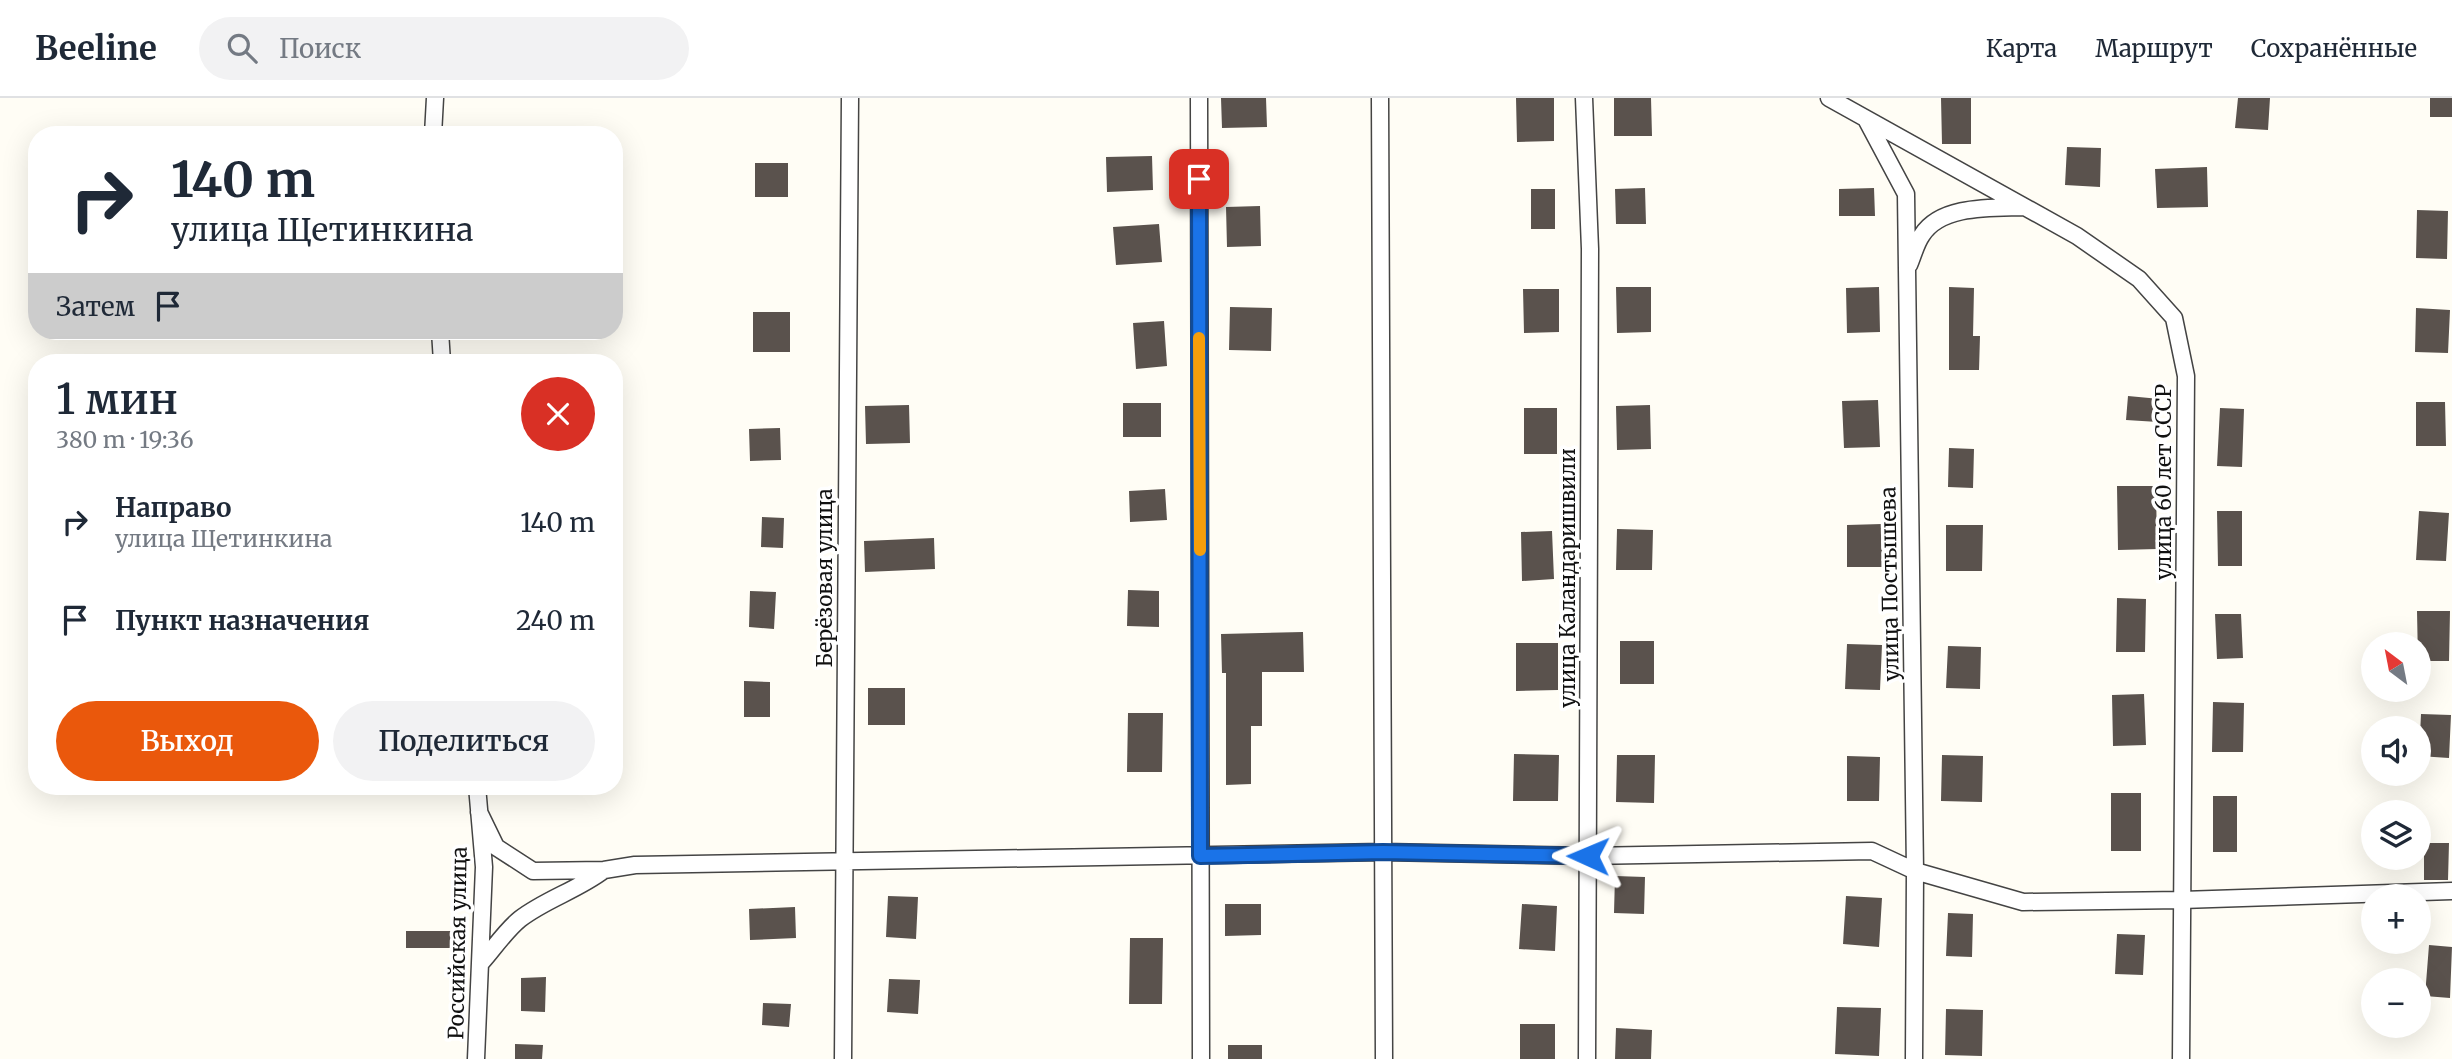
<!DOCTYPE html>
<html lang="ru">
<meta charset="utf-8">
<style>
:root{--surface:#fff;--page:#f2f2f3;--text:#1f2937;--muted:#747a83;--line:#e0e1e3;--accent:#ea580c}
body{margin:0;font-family:Merriweather,serif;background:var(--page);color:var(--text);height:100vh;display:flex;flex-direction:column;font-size:26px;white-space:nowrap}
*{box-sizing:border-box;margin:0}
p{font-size:23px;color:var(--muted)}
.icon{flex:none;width:38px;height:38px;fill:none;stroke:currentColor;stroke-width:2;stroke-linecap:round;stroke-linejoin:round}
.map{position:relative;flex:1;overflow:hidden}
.panel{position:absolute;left:28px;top:256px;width:595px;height:441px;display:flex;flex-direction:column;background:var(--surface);border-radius:28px;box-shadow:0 7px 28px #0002}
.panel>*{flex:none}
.banner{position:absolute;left:28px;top:28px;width:595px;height:214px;border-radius:28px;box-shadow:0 7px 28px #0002;background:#fff;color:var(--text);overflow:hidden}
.needle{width:46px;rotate:328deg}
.fabs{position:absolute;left:2361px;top:534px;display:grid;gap:14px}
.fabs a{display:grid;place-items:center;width:70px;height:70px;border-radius:50%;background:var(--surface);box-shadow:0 7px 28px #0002;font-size:35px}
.pin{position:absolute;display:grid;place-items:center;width:60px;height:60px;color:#fff;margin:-30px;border-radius:14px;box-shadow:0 4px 10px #0006}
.me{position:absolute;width:77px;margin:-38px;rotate:271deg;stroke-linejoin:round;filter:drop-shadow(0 0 5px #0008)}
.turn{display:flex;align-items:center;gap:24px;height:147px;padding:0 28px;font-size:32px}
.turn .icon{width:91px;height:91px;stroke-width:2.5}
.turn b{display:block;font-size:49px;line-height:60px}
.then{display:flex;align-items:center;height:66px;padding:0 28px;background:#0003;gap:14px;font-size:26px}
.round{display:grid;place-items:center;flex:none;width:74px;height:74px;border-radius:37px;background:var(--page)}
.summary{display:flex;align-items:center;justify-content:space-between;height:119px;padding:0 28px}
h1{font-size:42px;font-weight:600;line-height:52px}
.action{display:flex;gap:14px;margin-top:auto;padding:14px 28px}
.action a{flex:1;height:80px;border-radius:42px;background:var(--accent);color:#fff;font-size:28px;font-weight:600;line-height:80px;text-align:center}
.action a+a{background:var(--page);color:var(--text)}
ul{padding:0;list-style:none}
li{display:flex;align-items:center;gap:21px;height:98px;padding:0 28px}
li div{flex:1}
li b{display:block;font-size:26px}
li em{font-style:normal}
header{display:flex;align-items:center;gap:42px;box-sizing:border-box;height:98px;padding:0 35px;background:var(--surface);border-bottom:2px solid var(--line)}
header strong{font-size:33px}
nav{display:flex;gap:38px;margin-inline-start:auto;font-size:24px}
.search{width:490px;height:63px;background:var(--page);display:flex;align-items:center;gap:18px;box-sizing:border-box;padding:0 24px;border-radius:38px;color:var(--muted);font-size:26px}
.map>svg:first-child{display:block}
.building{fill:#5a524d}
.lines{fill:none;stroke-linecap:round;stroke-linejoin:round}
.street-casing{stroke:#444;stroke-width:19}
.street{stroke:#fff;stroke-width:16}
.route-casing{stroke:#114b97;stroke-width:18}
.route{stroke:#1a73e8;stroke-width:12}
.slow{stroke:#f59e0b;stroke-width:12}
.labels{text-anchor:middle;stroke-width:7;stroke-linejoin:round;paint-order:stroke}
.street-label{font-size:21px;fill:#111;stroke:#fff}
</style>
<header>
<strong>Beeline</strong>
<div class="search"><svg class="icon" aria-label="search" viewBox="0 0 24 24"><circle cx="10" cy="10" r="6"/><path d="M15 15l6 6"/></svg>Поиск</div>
<nav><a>Карта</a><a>Маршрут</a><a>Сохранённые</a></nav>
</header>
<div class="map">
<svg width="2452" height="961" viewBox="0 0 2452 961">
<rect width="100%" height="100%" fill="#fffdf5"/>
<path class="building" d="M 1221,0 L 1266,0 L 1267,29 L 1222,30 Z
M 1516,0 L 1554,0 L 1554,43 L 1517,44 Z
M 1614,0 L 1651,0 L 1652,38 L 1614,38 Z
M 1941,0 L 1971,0 L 1971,46 L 1942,46 Z
M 2238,0 L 2270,0 L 2268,32 L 2235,30 Z
M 2430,0 L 2452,0 L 2452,19 L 2430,19 Z
M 2067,49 L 2101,50 L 2100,89 L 2065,87 Z
M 1152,58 L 1153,92 L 1107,94 L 1106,59 Z
M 755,65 L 788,65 L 788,99 L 755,99 Z
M 2207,69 L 2208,109 L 2157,110 L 2155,71 Z
M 1645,90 L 1646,126 L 1616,126 L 1615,91 Z
M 1874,90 L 1875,118 L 1839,118 L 1839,91 Z
M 1531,91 L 1555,91 L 1555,131 L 1531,131 Z
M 1260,108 L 1261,148 L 1227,149 L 1226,109 Z
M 2417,112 L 2448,113 L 2447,161 L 2416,160 Z
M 1159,126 L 1162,164 L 1116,167 L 1113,129 Z
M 1616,189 L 1651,189 L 1651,234 L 1617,235 Z
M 1879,189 L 1880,234 L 1847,235 L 1846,190 Z
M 1949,189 L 1974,190 L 1973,238 L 1980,238 L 1979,272 L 1949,272 Z
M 1523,191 L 1559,191 L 1559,234 L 1524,235 Z
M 1230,209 L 1272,210 L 1271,253 L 1229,252 Z
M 2416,210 L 2450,212 L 2448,255 L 2415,254 Z
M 753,214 L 790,214 L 790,254 L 753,254 Z
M 1164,223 L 1167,268 L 1136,271 L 1133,225 Z
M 2128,298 L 2160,301 L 2158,324 L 2126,322 Z
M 1878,302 L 1880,349 L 1844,350 L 1842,303 Z
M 2416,304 L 2445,304 L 2446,348 L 2416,348 Z
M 1123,305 L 1161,305 L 1161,339 L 1123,339 Z
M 909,307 L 910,345 L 866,346 L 865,308 Z
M 1650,307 L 1651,351 L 1617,352 L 1616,308 Z
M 1524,310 L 1557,310 L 1557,356 L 1524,356 Z
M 2220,310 L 2244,311 L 2242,369 L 2217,368 Z
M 780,330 L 781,362 L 750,363 L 749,331 Z
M 1949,350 L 1974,351 L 1973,390 L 1948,389 Z
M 2117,388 L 2156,388 L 2157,451 L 2118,452 Z
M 1165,391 L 1167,422 L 1130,424 L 1129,393 Z
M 2217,413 L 2242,413 L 2242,468 L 2218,468 Z
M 2419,413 L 2449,415 L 2446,463 L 2416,462 Z
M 762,419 L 784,420 L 783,450 L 761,449 Z
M 1882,426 L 1883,469 L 1847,469 L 1847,427 Z
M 1946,427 L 1983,427 L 1982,473 L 1946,473 Z
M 1617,431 L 1653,432 L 1652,472 L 1616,472 Z
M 1552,433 L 1554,481 L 1522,483 L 1521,434 Z
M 934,440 L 935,471 L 865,474 L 864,443 Z
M 1128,492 L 1159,493 L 1159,529 L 1127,528 Z
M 750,493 L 776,494 L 774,531 L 749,529 Z
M 2117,500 L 2146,501 L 2145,554 L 2116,554 Z
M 2417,513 L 2450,513 L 2449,563 L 2418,563 Z
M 2215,516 L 2241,516 L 2243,560 L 2217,561 Z
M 1303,534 L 1304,574 L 1262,574 L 1262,628 L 1251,628 L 1251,686 L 1226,687 L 1226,575 L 1222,575 L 1221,536 Z
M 1620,543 L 1654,543 L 1654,586 L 1620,586 Z
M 1516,545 L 1558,545 L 1558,592 L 1516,593 Z
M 1847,546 L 1882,547 L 1880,592 L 1845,591 Z
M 1948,548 L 1981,549 L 1980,591 L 1946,590 Z
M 744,583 L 770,584 L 770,619 L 744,619 Z
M 868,590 L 905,590 L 905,627 L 868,627 Z
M 2144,596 L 2146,647 L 2113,648 L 2112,597 Z
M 2213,604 L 2244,605 L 2243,654 L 2212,654 Z
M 1128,615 L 1163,615 L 1162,674 L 1127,674 Z
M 2421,616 L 2451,617 L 2449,660 L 2419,658 Z
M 1514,656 L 1559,657 L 1558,703 L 1513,703 Z
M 1617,657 L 1655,657 L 1654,705 L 1616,704 Z
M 1942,657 L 1983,658 L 1982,704 L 1941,703 Z
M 1847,658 L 1880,659 L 1879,703 L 1847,703 Z
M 2111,695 L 2141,695 L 2141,753 L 2111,753 Z
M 2213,698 L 2237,698 L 2237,754 L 2213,754 Z
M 2424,745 L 2449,745 L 2448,782 L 2424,782 Z
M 1615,778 L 1645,779 L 1644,816 L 1614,815 Z
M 888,798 L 918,799 L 916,841 L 886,839 Z
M 1846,798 L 1882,800 L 1879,849 L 1843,846 Z
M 1225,806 L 1261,806 L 1261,837 L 1225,838 Z
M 1522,806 L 1557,808 L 1555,853 L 1519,851 Z
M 795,809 L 796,840 L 750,842 L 749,811 Z
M 1948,815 L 1973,816 L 1972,859 L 1946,858 Z
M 406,833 L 455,833 L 455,850 L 406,850 Z
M 2117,836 L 2145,837 L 2143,877 L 2115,876 Z
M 1130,840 L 1163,840 L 1162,906 L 1129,906 Z
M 2429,847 L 2452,849 L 2450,900 L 2425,898 Z
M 546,879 L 545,914 L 521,913 L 521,880 Z
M 889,881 L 920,882 L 918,916 L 887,914 Z
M 763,905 L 791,906 L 789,929 L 762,927 Z
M 1837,909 L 1881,910 L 1879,958 L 1835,956 Z
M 1946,911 L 1983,912 L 1982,958 L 1945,957 Z
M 1520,926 L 1555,926 L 1555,961 L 1520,961 Z
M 1616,930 L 1652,932 L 1651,961 L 1615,961 Z
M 515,946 L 543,947 L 542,961 L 515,961 Z
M 1228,947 L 1262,947 L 1262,961 L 1228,961 Z"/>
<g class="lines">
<g class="street-casing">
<path id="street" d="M 1199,0 L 1201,961
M 1380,0 L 1384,961
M 1584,0 L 1590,151 L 1587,961
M 1829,0 L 2077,138 L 2139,181 L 2174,220 L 2186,278 L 2181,961
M 1866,21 L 1906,96 L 1915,773 L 1914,961
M 433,37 L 435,0
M 1909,167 C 1913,158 1916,145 1922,137 C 1941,107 1991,110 2023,109
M 440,233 L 442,264
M 479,714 L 496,749 L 533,773 L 604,772 L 635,767 L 1383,754 L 1588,758 L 1872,753 L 1915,773 L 2023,804 L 2182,802 L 2452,793
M 480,866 C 493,852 505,833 520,821 C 546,801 578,792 604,772
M 476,961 L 484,769 L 477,688
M 843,961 L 850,0"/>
</g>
<use href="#street" class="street"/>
</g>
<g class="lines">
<g class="route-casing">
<path id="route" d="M 1199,81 L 1200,758 L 1383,754 L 1588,758"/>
</g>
<use href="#route" class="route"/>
<path class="slow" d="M 1199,240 L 1200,452"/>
</g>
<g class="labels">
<g class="street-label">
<text transform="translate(2164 384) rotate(-90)" y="7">улица 60 лет СССР</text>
<text transform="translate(825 480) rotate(-90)" y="7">Берёзовая улица</text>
<text transform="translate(1568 480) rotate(-90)" y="7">улица Каландаришвили</text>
<text transform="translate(1890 486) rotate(-91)" y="7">улица Постышева</text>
<text transform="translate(458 845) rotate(-89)" y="7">Российская улица</text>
</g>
</g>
</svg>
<div class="fabs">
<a><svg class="needle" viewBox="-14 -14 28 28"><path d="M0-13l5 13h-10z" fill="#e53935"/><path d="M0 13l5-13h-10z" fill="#747a83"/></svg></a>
<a><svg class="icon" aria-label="sound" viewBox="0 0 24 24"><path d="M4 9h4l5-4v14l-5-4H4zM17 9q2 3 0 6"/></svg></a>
<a><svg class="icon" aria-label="layers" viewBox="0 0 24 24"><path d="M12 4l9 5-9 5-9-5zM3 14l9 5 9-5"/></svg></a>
<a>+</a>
<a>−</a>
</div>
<div class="pin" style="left:1199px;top:81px;background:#d93025"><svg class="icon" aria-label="arrive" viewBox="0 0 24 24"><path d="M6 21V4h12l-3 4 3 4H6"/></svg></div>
<svg class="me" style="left:1588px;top:758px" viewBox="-20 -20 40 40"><path d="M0-17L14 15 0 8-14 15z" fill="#1a73e8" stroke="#fff" stroke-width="4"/></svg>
<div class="banner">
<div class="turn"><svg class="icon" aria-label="right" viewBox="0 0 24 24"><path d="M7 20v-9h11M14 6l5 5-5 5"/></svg><div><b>140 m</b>улица Щетинкина</div></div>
<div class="then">Затем<svg class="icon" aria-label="arrive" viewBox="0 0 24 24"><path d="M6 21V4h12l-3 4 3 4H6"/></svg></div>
</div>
<section class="panel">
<div class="summary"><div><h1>1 мин</h1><p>380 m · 19:36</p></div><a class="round" style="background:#d93025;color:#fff"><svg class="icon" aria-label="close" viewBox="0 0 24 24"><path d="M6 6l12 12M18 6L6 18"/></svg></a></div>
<ul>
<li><svg class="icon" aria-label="right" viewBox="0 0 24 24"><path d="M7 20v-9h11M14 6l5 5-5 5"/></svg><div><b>Направо</b><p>улица Щетинкина</p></div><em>140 m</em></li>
<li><svg class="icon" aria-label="arrive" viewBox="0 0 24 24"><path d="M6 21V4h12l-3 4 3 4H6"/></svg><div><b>Пункт назначения</b></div><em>240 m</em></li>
</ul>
<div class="action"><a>Выход</a><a>Поделиться</a></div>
</section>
</div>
